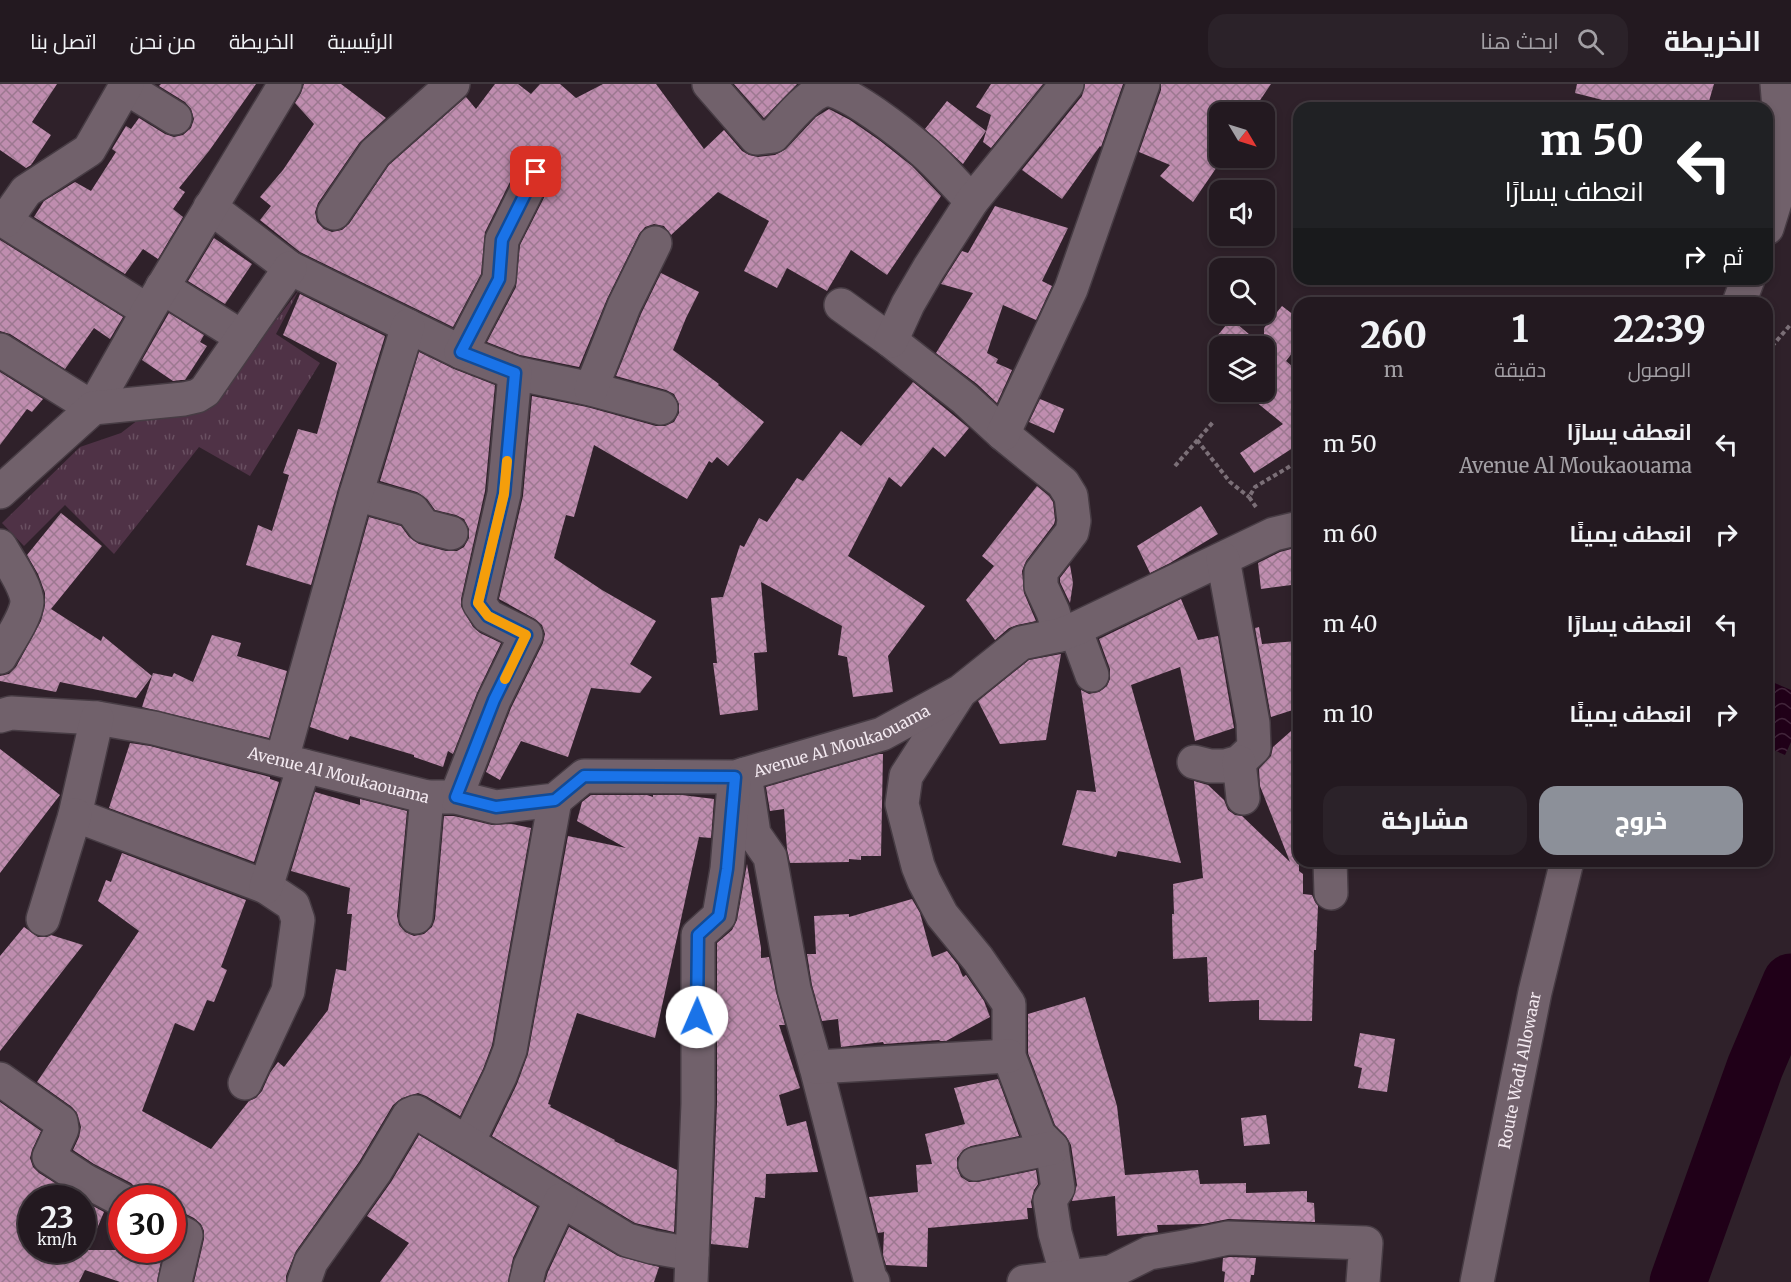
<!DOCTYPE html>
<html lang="ar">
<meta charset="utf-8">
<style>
:root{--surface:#231920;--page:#2b2229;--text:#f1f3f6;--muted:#a3a0a5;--line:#40383e;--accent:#8c9099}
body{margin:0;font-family:Merriweather,Cairo,serif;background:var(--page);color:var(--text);direction:rtl;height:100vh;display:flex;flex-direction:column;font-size:22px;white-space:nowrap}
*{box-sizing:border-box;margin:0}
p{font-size:20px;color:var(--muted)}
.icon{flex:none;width:33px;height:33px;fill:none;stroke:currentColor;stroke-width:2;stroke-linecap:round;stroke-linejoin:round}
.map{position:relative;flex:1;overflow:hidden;direction:ltr}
.panel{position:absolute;left:1293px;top:213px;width:480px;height:570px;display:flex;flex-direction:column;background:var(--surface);border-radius:18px;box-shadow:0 3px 9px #0003,0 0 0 2px var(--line);direction:rtl}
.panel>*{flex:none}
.hud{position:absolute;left:1293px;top:18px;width:480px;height:183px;border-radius:18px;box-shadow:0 3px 9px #0003,0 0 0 2px var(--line);direction:rtl;background:#202124;color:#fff;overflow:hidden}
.needle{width:39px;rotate:128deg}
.fabs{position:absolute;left:1209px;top:18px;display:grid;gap:12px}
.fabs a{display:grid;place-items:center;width:66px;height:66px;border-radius:12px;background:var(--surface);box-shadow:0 3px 9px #0003,0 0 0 2px var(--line);font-size:30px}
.speed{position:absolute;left:18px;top:1101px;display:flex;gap:12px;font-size:30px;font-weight:700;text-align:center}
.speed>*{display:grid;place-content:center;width:78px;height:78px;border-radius:50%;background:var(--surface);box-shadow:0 3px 9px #0003,0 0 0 2px var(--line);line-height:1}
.speed small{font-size:15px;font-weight:400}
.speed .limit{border:9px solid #d22;background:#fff;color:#111}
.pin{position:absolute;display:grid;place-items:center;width:51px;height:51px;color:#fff;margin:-26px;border-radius:12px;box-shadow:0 3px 9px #0006}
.me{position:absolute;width:66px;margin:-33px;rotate:1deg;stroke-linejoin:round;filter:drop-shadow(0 0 4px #0008)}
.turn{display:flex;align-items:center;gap:21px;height:126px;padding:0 30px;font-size:27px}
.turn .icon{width:78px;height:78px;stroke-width:2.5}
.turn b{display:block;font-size:42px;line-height:51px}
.then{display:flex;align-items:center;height:57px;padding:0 30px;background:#0003;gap:12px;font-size:22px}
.eta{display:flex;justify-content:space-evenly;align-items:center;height:102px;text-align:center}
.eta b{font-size:36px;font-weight:800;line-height:42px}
.cta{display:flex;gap:12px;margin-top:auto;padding:12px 30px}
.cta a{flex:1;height:69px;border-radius:18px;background:var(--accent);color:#fff;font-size:24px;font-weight:800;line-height:69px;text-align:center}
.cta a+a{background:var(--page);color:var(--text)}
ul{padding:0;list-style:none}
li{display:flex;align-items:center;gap:18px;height:90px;padding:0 30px}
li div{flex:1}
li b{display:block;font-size:22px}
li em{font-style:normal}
header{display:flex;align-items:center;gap:36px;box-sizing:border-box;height:84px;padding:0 30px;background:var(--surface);border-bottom:2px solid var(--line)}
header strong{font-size:28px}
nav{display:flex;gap:33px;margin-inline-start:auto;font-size:21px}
.search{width:420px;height:54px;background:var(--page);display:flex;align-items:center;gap:15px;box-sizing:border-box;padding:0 21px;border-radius:18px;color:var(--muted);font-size:22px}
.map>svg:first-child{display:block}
.grass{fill:url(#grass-tufts)}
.water{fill:url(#water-waves)}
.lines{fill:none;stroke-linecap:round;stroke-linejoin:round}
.river{stroke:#200018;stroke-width:57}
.building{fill:url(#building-cross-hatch)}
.minor-casing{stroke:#473c44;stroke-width:36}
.path{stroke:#7b6f77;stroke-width:4;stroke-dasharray:4.5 3;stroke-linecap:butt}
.minor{stroke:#71616b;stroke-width:33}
.route-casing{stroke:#114b97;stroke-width:15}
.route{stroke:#1a73e8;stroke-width:10}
.slow{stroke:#f59e0b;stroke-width:10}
.labels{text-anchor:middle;stroke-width:6;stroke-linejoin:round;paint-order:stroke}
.street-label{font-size:16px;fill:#f3e9f0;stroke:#2f212a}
</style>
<header>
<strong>الخريطة</strong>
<div class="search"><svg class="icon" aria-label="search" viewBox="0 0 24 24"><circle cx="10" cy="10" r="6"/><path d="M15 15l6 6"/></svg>ابحث هنا</div>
<nav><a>الرئيسية</a><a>الخريطة</a><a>من نحن</a><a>اتصل بنا</a></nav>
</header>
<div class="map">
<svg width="1791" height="1198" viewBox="0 0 1791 1198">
<defs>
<pattern id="grass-tufts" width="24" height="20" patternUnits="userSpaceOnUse" patternTransform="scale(1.5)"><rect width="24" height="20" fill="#4f3246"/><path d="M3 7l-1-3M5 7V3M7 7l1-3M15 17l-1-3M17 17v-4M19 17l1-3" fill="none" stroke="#695061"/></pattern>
<pattern id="water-waves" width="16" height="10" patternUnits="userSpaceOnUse" patternTransform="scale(1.5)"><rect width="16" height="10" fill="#200018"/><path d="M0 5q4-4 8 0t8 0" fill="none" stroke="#41253a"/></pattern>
<pattern id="building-cross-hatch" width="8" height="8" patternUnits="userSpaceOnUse" patternTransform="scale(1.5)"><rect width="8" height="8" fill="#bf8daf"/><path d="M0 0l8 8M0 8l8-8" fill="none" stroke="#9c7890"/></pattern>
</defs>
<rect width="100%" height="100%" fill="#2f212a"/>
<path class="grass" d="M 299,206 L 276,250 L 320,279 L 250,392 L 199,363 L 114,470 L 65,421 L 24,462 L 2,439 L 80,363 L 121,349 L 151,326 L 215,315 Z"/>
<path class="water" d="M 1770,597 L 1791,606 L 1791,658 L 1785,671 L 1767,663 L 1767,604 Z"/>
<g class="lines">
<path class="river" d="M 1678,1198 L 1755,983 L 1791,898"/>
</g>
<path class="building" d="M 0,0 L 57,0 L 32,38 L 51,51 L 31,81 L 26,84 L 0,66 Z
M 161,0 L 256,0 L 209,67 L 179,104 L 185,108 L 173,125 L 183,133 L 158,175 L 143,165 L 125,190 L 34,133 L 44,117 L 75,98 L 91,107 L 116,68 L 112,65 L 126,42 L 131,45 L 139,34 L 165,50 L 174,53 L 183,51 L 191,44 L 194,35 L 191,25 L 185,18 L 159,2 Z
M 304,0 L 341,0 L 386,34 L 360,58 L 318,119 L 315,128 L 317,138 L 324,145 L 332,148 L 342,146 L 349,140 L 389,81 L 466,13 L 476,25 L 495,0 L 518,0 L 531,10 L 540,0 L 560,0 L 576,14 L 603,0 L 656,0 L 704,65 L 724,46 L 742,67 L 749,71 L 758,73 L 775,71 L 786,65 L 816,33 L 829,25 L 850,36 L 879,56 L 912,82 L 941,112 L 887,191 L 851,166 L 827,207 L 787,184 L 777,204 L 744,187 L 769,137 L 718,108 L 671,151 L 664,142 L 654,140 L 645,143 L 639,150 L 607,215 L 579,283 L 520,271 L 487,258 L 516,203 L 520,161 L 553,96 L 555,86 L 552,78 L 544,71 L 534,69 L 526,72 L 519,80 L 485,148 L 481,190 L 453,243 L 300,168 L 260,136 L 271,122 L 260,113 L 283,86 L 314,40 L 295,19 L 301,9 Z
M 734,0 L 797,0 L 764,34 Z
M 991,0 L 1043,0 L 991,64 L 983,58 L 991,31 L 976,23 Z
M 1085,0 L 1123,0 L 1101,63 L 1100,62 L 1062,115 L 1022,86 L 1082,12 Z
M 1161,0 L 1271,0 L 1252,28 L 1220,28 L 1220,74 L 1223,74 L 1193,118 L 1160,92 L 1170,81 L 1139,68 L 1161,6 Z
M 1577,0 L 1714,0 L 1707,24 L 1634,24 L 1575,9 Z
M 947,17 L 986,47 L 963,80 L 925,45 Z
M 995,122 L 1068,144 L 1042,197 L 1052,202 L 1036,236 L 1003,221 L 987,269 L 998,275 L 996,279 L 1012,286 L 997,319 L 977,300 L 936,269 L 973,209 L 941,200 L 962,167 L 968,169 Z
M 214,154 L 252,180 L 225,220 L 188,197 Z
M 0,156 L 123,233 L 110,255 L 94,244 L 65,285 L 10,250 L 0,247 Z
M 661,189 L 699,208 L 686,234 L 673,266 L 719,300 L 718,301 L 764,338 L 728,382 L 717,373 L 712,379 L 709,377 L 687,415 L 594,361 L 574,433 L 566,431 L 554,474 L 602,506 L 656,537 L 630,580 L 652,593 L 640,609 L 591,604 L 568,673 L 521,657 L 500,696 L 486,688 L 511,624 L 543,559 L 545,550 L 542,541 L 535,535 L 499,515 L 523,412 L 532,312 L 587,323 L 656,342 L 665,342 L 674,338 L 679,329 L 679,320 L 674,310 L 666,306 L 616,292 L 641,230 Z
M 300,210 L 385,252 L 338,405 L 311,501 L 246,481 L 258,441 L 272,447 L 289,391 L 283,389 L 298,345 L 317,350 L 337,279 L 283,251 Z
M 1282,222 L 1299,235 L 1299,260 L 1286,277 L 1299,288 L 1299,360 L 1254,389 L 1240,369 L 1283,340 L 1244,308 L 1264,308 L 1264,244 Z
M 169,229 L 204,251 L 200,258 L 207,262 L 185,296 L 181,296 L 173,297 L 142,276 Z
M 1227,240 L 1237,240 L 1263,262 L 1220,262 L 1220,287 L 1212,281 L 1219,272 L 1208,263 Z
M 419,268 L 454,285 L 495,301 L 485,407 L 461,515 L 461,522 L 473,543 L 480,549 L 501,559 L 477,609 L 453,670 L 448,667 L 443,683 L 414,673 L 414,671 L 350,652 L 348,656 L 310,643 L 369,433 L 401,442 L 409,453 L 419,460 L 446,467 L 457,467 L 464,463 L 469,454 L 469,445 L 464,435 L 456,431 L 435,426 L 427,415 L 417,408 L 380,397 Z
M 0,288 L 43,315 L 32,328 L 27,325 L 0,361 Z
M 913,298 L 969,344 L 945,373 L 933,363 L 901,403 L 889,393 L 848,472 L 925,522 L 888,572 L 893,608 L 853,613 L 847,573 L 838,571 L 842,542 L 761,498 L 767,568 L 754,569 L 758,626 L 720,631 L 713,579 L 717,579 L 711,514 L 723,513 L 740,461 L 744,463 L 759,434 L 767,438 L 797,394 L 803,397 L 841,347 L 861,362 Z
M 1040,315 L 1064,325 L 1054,349 L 1029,338 Z
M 1037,402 L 1049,412 L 1053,418 L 1055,436 L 1054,440 L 1026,477 L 1022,487 L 1024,509 L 1036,537 L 1017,541 L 1009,544 L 995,556 L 966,516 L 994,482 L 982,472 Z
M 1201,422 L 1218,450 L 1170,479 L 1150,489 L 1137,462 Z
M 61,429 L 102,462 L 51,525 L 101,557 L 103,552 L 152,592 L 136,614 L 60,598 L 56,608 L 0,597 L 0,592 L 9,590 L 16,583 L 41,537 L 45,521 L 45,509 L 38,490 L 27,471 Z
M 1299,463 L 1299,500 L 1261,505 L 1258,479 L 1280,468 Z
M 1070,481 L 1073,499 L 1070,519 L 1060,498 L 1060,494 Z
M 1181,515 L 1198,556 L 1218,552 L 1234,644 L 1195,657 L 1180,583 L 1131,601 L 1181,779 L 1118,767 L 1116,773 L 1062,761 L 1077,706 L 1096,708 L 1081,606 L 1089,610 L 1099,608 L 1107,602 L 1110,595 L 1110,585 L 1099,555 Z
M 1259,543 L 1262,560 L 1297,557 L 1299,624 L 1271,633 L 1255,544 Z
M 212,551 L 241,559 L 237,572 L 287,587 L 269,654 L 142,623 L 153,589 L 172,593 L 174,589 L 193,598 Z
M 1061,570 L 1046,656 L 1000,660 L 978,617 L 1029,576 Z
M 1299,640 L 1299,787 L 1303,790 L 1303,810 L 1312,811 L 1315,818 L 1318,822 L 1316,866 L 1314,866 L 1312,937 L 1259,936 L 1259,916 L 1209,918 L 1207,873 L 1173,875 L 1172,830 L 1174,830 L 1173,800 L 1203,794 L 1194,697 L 1208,701 L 1224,716 L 1228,726 L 1235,731 L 1242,732 L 1290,778 L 1260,702 L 1259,685 L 1271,672 L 1273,663 Z
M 130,659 L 150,662 L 270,693 L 270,695 L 279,698 L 254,778 L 109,724 Z
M 0,665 L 60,711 L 0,789 Z
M 879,670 L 883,670 L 881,772 L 861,772 L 861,776 L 849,775 L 849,778 L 790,779 L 787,765 L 784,725 L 770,727 L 766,703 Z
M 315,708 L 360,721 L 360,715 L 407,727 L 397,832 L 399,841 L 405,848 L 414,852 L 424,850 L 432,843 L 435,835 L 444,732 L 454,732 L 492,741 L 512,740 L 531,744 L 492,961 L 483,985 L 460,1032 L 426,1012 L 418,1009 L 402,1014 L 393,1021 L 359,1078 L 296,1167 L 286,1192 L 286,1198 L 194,1198 L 204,1155 L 204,1147 L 201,1140 L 194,1134 L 180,1127 L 172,1126 L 172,1114 L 156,1114 L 139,1104 L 138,1106 L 131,1099 L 94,1080 L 73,1066 L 79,1053 L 81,1043 L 77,1029 L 72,1023 L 37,998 L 139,847 L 98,817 L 106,796 L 111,798 L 122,769 L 246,816 L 221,883 L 227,886 L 214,918 L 207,916 L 194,947 L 175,939 L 142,1027 L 211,1065 L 249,1017 L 256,1014 L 262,1007 L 270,989 L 278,978 L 284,983 L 328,926 L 336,885 L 346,887 L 352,830 L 347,830 L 350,804 L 291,787 Z
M 591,711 L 647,711 L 653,713 L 653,711 L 682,711 L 714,715 L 711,754 L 699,753 L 655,954 L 577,929 L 548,1020 L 551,1021 L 550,1023 L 615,1056 L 614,1057 L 677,1086 L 674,1148 L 635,1139 L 492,1052 L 517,1000 L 528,970 L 568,752 L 626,764 L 577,737 L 582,718 Z
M 747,780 L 761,864 L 761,874 L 769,873 L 776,908 L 785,941 L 779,941 L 800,1004 L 779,1011 L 787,1042 L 806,1037 L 818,1088 L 766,1090 L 765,1114 L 755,1113 L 748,1164 L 711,1160 L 717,1020 L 717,859 L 732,846 L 737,836 Z
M 912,815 L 920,829 L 932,873 L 947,867 L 958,881 L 963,893 L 966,891 L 984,917 L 990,933 L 946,957 L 940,957 L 939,956 L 884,960 L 883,958 L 841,963 L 838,935 L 822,937 L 812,901 L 807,870 L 816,870 L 814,832 L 849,830 L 849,833 Z
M 24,843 L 38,853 L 47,853 L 51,851 L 83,861 L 0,967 L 0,872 Z
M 1085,913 L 1117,1022 L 1125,1091 L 1198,1086 L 1200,1100 L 1246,1099 L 1246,1109 L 1307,1107 L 1307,1118 L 1314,1119 L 1315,1138 L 1228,1135 L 1203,1140 L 1157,1141 L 1158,1148 L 1117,1152 L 1115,1112 L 1072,1117 L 1077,1101 L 1071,1061 L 1066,1052 L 1055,1041 L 1028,969 L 1028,930 Z
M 1360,949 L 1395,955 L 1387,1008 L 1358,1004 L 1362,984 L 1354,982 Z
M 998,995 L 1019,1052 L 971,1062 L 963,1066 L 957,1074 L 957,1084 L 961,1093 L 969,1098 L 978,1098 L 1036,1086 L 1038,1100 L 1034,1106 L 1031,1118 L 1032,1124 L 1027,1124 L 1028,1135 L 928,1144 L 927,1183 L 886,1181 L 883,1171 L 884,1148 L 878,1149 L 869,1113 L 918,1108 L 916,1081 L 932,1080 L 925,1050 L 965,1040 L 954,1004 Z
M 0,1018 L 41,1047 L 32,1066 L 30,1074 L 33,1083 L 39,1089 L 79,1114 L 32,1114 L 32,1166 L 82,1166 L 82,1116 L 104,1128 L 88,1166 L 163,1166 L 157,1198 L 120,1198 L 85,1186 L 79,1198 L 0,1198 Z
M 1266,1031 L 1270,1060 L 1244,1062 L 1241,1034 Z
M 419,1051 L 537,1123 L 513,1174 L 508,1198 L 380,1198 L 409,1159 L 367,1132 L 391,1098 Z
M 569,1143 L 618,1172 L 659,1183 L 654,1198 L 545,1198 L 548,1188 Z
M 1230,1173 L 1256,1174 L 1254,1191 L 1251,1191 L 1250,1198 L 1224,1198 L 1225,1188 L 1222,1187 L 1223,1174 Z"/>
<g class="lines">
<g class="minor-casing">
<g id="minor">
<path d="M 709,0 L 756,54 L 773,52 C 785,39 807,11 824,6 C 843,1 908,54 924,68 C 941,83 956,101 972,117"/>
<path d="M 125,3 L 175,34"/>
<path d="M 210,123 L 290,184 L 461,268 L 515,289 L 591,305 L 661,324"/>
<path d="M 334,129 L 375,69 L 453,0"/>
<path d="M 0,134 L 148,227"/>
<path d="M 5,137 L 26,107 L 89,66 L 127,0"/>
<path d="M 1767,144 L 1782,96 L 1782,61 L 1777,0"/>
<path d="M 162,203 L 242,253"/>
<path d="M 1739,219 L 1748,195"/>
<path d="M 841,221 L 891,257 L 965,315 L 1003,350 L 1063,399 L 1071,412 L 1074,437 L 1072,448 L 1041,488 L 1041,502 L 1053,528 L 1060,551"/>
<path d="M 891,257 L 908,220 L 929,184 L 972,117 L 1067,0"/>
<path d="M 0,266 L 93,324 L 148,227 L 285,0"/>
<path d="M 461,268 L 499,195 L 502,156 L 536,88"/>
<path d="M 591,305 L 624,222 L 655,159"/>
<path d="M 1003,350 L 1071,205 L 1143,0"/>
<path d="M 0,408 L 93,324 L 184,315 L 197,312 L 205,307 L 290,184"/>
<path d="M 356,410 L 412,426 L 424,442 L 451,449"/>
<path d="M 0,462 C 8,476 27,503 27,518 C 26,533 8,559 0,573"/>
<path d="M 1075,545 L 1092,591"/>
<path d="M 958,611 L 906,692 L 902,720 L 918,782 L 924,797 L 942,831 L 978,875 L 1009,920 L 1009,972 L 1039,1051 L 1052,1064 L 1058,1104 L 1050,1116 L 1055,1149 L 1067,1192"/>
<path id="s1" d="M 0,632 L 11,629 L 97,634 L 154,644 L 427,713 L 456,713 L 496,723 L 555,716 L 584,692 L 735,693 L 882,650 L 961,607 L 1021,559 L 1060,551 L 1075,545 L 1274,450 L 1299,444"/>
<path d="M 97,634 L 75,731 L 266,803 L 293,821 L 298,836 L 288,907 L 245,999"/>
<path d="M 282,675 L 356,410 L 408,242"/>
<path d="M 1194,678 L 1210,682 L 1225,682 L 1239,678 L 1254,664 L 1253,639 L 1223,475"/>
<path d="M 1239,678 L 1243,714"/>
<path d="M 745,690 L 754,750 L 770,773 L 794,905 L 816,983 L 871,1198 L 873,1198"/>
<path d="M 456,713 L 494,616 L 526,551 L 488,532 L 479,519 L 504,410 L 515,289"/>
<path d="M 1330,777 L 1331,809"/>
<path d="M 266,803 L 304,682"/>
<path d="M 416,833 L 427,713"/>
<path d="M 43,835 L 75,731"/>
<path d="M 816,983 L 1009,972"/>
<path d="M 0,995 L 61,1038 L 62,1045 L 49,1073 L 84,1096 L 122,1116"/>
<path d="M 468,1058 L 500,992 L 510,966 L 555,716"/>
<path d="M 975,1080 L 1052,1064"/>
<path d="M 172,1144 L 186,1151 L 175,1198"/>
<path d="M 304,1198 L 311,1178 L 375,1088 L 409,1031 L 416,1028 L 473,1062 L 627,1156 L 652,1163 L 692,1170"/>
<path d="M 526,1198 L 530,1182 L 561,1116"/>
<path d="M 691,1198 L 698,1020 L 698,851 L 719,832 L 727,785 L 734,700"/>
<path d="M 1024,1198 L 1111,1188 L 1149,1169 L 1190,1162 L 1228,1154 L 1366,1159 L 1363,1198"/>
<path id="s2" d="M 1477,1198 L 1535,908 L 1567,777"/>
</g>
</g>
<path class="path" d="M 1767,268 L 1791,240
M 1292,324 L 1299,335
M 1197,356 L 1230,398 L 1249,413
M 1175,382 L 1214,337
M 1256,423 L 1249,413 L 1255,403 L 1299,377"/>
<use href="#minor" class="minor"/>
</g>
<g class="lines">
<g class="route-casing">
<path id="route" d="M 536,88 L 502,156 L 499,195 L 461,268 L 515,289 L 504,410 L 478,519 L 488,532 L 526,551 L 494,616 L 456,713 L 496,723 L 555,716 L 584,692 L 735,693 L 727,785 L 719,832 L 698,851 L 697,933"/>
</g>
<use href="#route" class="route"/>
<path class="slow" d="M 505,595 L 526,551 L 488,532 L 478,519 L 504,410 L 507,377"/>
</g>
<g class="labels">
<g class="street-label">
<text dy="6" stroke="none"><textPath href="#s1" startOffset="868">Avenue Al Moukaouama</textPath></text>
<text dy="6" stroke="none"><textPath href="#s1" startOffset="346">Avenue Al Moukaouama</textPath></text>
<text dy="6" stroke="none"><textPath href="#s2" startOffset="216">Route Wadi Allowaar</textPath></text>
</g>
</g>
</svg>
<div class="fabs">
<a><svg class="needle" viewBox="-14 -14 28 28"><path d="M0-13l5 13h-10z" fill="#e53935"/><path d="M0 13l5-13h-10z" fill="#a3a0a5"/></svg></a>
<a><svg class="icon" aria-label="sound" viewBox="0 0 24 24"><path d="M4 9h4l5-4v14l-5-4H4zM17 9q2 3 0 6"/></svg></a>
<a><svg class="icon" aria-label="search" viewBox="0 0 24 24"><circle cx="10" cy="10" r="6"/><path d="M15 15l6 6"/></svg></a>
<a><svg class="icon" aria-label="layers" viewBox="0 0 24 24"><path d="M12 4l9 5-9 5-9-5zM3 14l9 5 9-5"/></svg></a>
</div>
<div class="speed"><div>23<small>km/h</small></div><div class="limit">30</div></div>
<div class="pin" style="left:536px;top:88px;background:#d93025"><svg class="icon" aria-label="arrive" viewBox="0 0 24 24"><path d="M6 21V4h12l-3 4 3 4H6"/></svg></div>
<svg class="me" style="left:697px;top:933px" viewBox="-20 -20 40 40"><circle r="19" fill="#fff"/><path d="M0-13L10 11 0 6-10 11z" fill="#1a73e8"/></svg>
<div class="hud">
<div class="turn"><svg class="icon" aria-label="left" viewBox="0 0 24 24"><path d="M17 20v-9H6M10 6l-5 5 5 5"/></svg><div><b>50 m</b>انعطف يسارًا</div></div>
<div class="then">ثم<svg class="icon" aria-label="right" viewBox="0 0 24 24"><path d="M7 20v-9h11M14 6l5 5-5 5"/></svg></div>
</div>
<section class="panel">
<div class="eta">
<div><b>22:39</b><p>الوصول</p></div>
<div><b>1</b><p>دقيقة</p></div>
<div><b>260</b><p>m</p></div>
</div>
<ul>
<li><svg class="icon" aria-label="left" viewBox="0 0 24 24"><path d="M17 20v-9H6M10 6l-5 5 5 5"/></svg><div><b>انعطف يسارًا</b><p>Avenue Al Moukaouama</p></div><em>50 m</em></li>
<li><svg class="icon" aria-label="right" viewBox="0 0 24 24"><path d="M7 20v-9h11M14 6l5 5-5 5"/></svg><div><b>انعطف يمينًا</b></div><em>60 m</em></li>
<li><svg class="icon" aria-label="left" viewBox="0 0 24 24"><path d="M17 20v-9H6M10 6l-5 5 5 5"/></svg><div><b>انعطف يسارًا</b></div><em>40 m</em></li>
<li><svg class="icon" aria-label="right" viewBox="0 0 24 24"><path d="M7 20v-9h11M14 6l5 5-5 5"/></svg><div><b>انعطف يمينًا</b></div><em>10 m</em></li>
</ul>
<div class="cta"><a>خروج</a><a>مشاركة</a></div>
</section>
</div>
